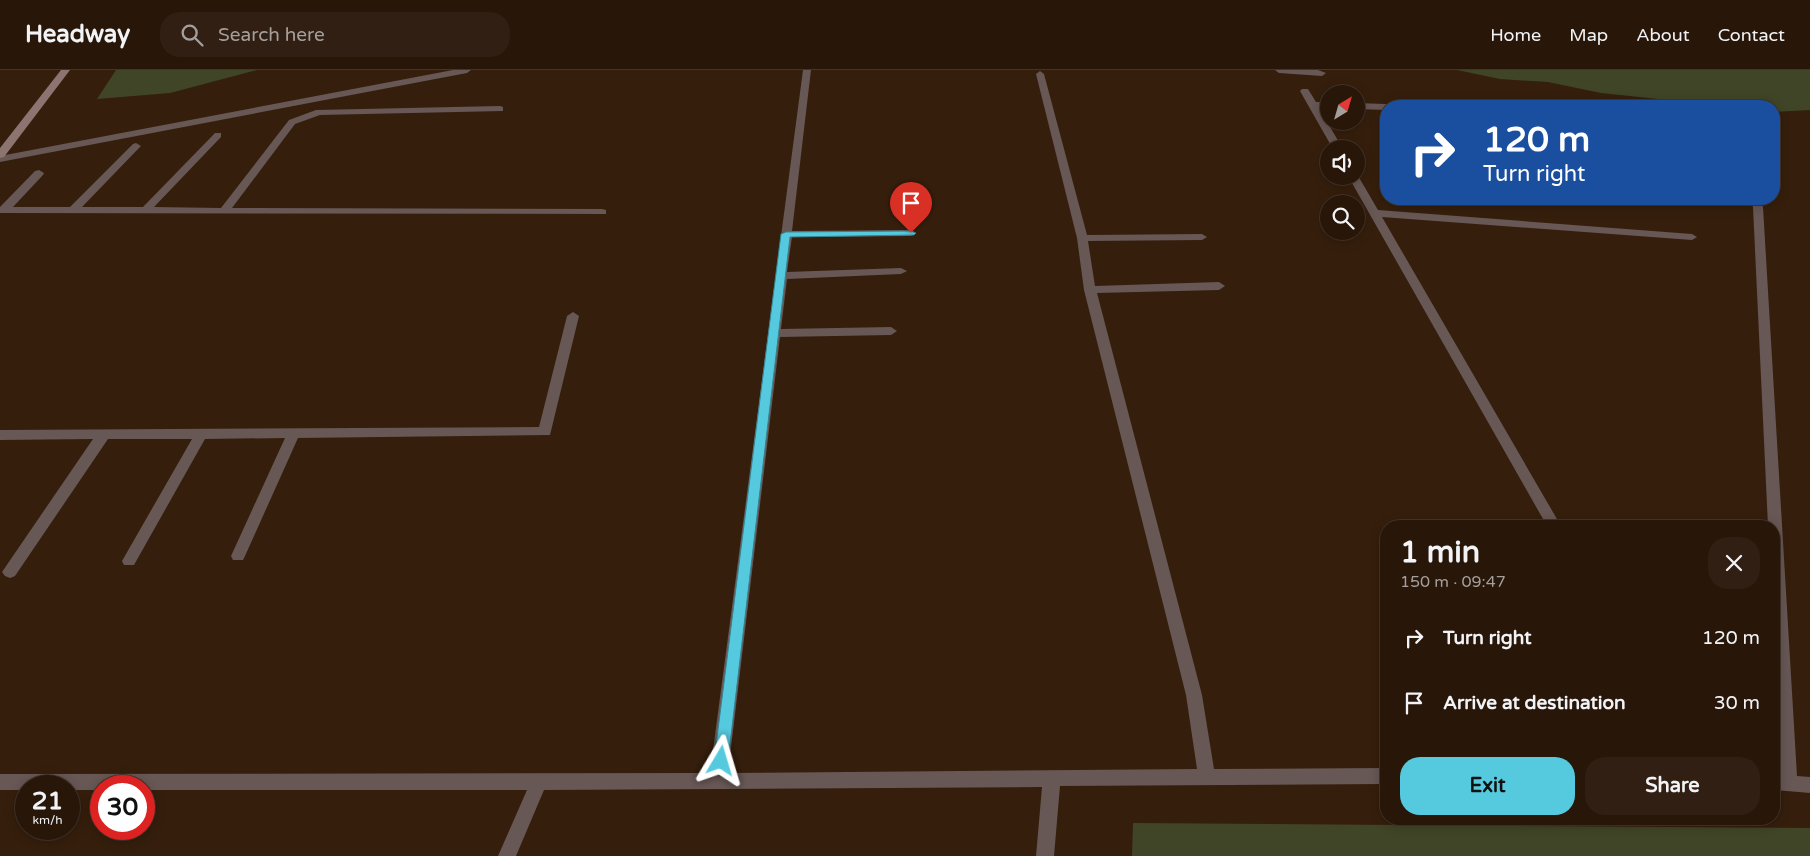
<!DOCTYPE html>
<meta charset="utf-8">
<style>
:root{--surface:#281609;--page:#301f12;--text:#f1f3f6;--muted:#a59f9c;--line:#44352a;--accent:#55cadf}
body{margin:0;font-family:"Varela Round",sans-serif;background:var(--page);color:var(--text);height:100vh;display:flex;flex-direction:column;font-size:19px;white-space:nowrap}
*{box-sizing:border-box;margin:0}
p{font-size:16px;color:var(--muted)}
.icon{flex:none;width:28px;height:28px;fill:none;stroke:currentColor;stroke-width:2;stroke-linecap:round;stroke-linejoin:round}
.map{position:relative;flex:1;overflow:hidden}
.sheet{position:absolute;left:1380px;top:450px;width:400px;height:305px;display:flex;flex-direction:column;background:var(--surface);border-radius:20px;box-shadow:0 2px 12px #0003,0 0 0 1px var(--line)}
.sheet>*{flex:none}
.banner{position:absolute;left:1380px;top:30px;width:400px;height:105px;border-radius:20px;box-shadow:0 2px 12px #0003,0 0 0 1px var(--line);background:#1a4fa0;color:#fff;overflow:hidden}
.needle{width:32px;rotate:37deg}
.tools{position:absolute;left:1320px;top:15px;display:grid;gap:10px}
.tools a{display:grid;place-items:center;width:45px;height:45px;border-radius:50%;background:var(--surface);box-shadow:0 2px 12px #0003,0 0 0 1px var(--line);font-size:25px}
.speed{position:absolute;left:15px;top:705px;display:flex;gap:10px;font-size:25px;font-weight:700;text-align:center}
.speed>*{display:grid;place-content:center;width:65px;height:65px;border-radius:50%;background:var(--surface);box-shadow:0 2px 12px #0003,0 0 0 1px var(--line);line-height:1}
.speed small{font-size:12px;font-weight:400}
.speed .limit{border:8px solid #d22;background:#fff;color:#111}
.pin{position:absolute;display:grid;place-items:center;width:42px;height:42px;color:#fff;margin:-51px -21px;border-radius:50% 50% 50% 0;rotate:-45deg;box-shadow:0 0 5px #0007}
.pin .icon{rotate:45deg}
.me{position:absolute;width:55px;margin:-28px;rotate:7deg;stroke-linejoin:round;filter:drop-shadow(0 0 4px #0008)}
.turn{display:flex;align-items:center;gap:18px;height:105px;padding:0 20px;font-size:22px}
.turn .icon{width:65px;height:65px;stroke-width:2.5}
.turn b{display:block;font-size:35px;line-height:42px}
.round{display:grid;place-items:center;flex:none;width:52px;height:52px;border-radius:20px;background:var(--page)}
.head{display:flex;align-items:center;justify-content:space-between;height:85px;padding:0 20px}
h1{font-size:30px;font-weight:800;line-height:38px}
.primary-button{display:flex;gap:10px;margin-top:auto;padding:10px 20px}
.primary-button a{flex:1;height:58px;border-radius:20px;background:var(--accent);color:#111;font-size:20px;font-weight:800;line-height:58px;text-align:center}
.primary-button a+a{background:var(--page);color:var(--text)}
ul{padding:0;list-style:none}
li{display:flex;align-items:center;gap:15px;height:65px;padding:0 20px}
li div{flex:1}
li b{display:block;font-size:19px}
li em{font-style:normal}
header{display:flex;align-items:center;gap:30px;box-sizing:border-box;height:70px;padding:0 25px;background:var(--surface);border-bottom:1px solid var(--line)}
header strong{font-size:24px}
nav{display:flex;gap:28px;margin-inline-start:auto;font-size:18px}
.search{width:350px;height:45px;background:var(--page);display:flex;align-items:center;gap:12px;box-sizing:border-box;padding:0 18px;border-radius:20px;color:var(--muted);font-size:19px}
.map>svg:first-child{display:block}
.green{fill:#414527}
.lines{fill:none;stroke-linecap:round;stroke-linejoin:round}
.minor{fill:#675755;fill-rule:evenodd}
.secondary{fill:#8c7470;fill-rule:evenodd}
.route{fill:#55cadf;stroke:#378391}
</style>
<header>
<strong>Headway</strong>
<div class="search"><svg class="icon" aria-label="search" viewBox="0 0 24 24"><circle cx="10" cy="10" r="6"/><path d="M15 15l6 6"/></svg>Search here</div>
<nav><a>Home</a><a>Map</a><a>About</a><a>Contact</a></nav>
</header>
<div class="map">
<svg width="1810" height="786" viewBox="0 0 1810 786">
<rect width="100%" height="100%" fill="#351e0c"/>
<path class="green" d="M 116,0 L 257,0 L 170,23 L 97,29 Z
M 1457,0 L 1810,0 L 1810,40 L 1774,42 L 1774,36 L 1725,36 L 1601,23 L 1548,12 L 1500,9 Z
M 1133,753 L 1810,758 L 1810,786 L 1132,786 Z"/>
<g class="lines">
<path class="minor" d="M 453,0 L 471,0 L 467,3 L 0,92 L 0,86 Z
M 803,0 L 811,0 L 792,161 L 911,160 L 916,163 L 911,166 L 792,167 L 787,202 L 901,198 L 907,201 L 901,204 L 787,209 L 781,259 L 891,257 L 897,261 L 891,265 L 780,267 L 728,703 L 1197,699 L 1186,625 L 1084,220 L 1077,168 L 1036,4 L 1040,1 L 1044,4 L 1087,165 L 1202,164 L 1207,167 L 1202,170 L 1088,171 L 1095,216 L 1219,212 L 1225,216 L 1219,220 L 1097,223 L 1202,625 L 1214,699 L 1386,698 L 1386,714 L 1060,716 L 1054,786 L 1036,786 L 1042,717 L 544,720 L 516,786 L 498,786 L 527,720 L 144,720 L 144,716 L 101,716 L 101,720 L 69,720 L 69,716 L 26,716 L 26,720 L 0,720 L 0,704 L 710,703 Z
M 1275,0 L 1318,0 L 1326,3 L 1322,6 L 1279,3 Z
M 1302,19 L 1308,19 L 1316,32 L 1329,32 L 1329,38 L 1319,38 L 1343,79 L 1333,79 L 1300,21 Z
M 1356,33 L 1386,34 L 1390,36 L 1386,36 L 1386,40 L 1356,39 Z
M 500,36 L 503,37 L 503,41 L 320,45 L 295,54 L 232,138 L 602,139 L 606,140 L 606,144 L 0,143 L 0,137 L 35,101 L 39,100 L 44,103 L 43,105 L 13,137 L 70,137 L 133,74 L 136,73 L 141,76 L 139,78 L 82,137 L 143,137 L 215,63 L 221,63 L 221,67 L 154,137 L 221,138 L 289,50 L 316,40 Z
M 1357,104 L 1378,140 L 1692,164 L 1697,167 L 1692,170 L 1382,147 L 1561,456 L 1547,456 L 1348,106 L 1356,106 Z
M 1748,129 L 1758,129 L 1763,137 L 1797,706 L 1810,707 L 1810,723 L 1774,720 L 1774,704 L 1780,704 L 1774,578 L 1774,456 L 1768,456 L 1753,137 Z
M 573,242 L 579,246 L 550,365 L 298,368 L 245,486 L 243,490 L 233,490 L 231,486 L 285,368 L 205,369 L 134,495 L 124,495 L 122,491 L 192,369 L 108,369 L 15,506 L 10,508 L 5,506 L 2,502 L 93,369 L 0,370 L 0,360 L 539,357 L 567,246 Z"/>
<path class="secondary" d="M 61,0 L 70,0 L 4,87 L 0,88 L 0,78 Z"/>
</g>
<path class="route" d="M 911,161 L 916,163 L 914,165 L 790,167 L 728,691 L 726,696 L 721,698 L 716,696 L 714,691 L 781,164 L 786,162 Z"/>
</svg>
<div class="tools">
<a><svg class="needle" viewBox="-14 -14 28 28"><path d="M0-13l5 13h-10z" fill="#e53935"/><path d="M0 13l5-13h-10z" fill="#a59f9c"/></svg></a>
<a><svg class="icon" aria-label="sound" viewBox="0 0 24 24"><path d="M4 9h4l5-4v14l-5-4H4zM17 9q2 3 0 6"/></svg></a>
<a><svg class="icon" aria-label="search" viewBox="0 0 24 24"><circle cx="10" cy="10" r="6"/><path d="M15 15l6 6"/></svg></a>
</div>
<div class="speed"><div>21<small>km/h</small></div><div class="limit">30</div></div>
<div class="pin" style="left:911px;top:163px;background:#d93025"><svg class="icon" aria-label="arrive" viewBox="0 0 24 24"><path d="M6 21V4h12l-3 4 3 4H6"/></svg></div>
<svg class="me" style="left:721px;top:691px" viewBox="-20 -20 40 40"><path d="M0-17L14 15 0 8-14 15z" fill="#55cadf" stroke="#fff" stroke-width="4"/></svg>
<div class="banner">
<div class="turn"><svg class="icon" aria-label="right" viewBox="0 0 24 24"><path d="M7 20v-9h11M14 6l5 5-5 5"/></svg><div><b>120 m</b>Turn right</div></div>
</div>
<section class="sheet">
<div class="head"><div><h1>1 min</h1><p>150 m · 09:47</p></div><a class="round"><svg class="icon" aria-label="close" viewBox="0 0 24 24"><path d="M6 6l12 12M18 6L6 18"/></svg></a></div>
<ul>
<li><svg class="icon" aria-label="right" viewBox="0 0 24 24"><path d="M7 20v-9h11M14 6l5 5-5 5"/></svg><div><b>Turn right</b></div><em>120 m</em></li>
<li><svg class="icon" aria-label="arrive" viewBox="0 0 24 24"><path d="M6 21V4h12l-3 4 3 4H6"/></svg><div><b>Arrive at destination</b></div><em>30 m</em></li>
</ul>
<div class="primary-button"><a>Exit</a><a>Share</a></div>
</section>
</div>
